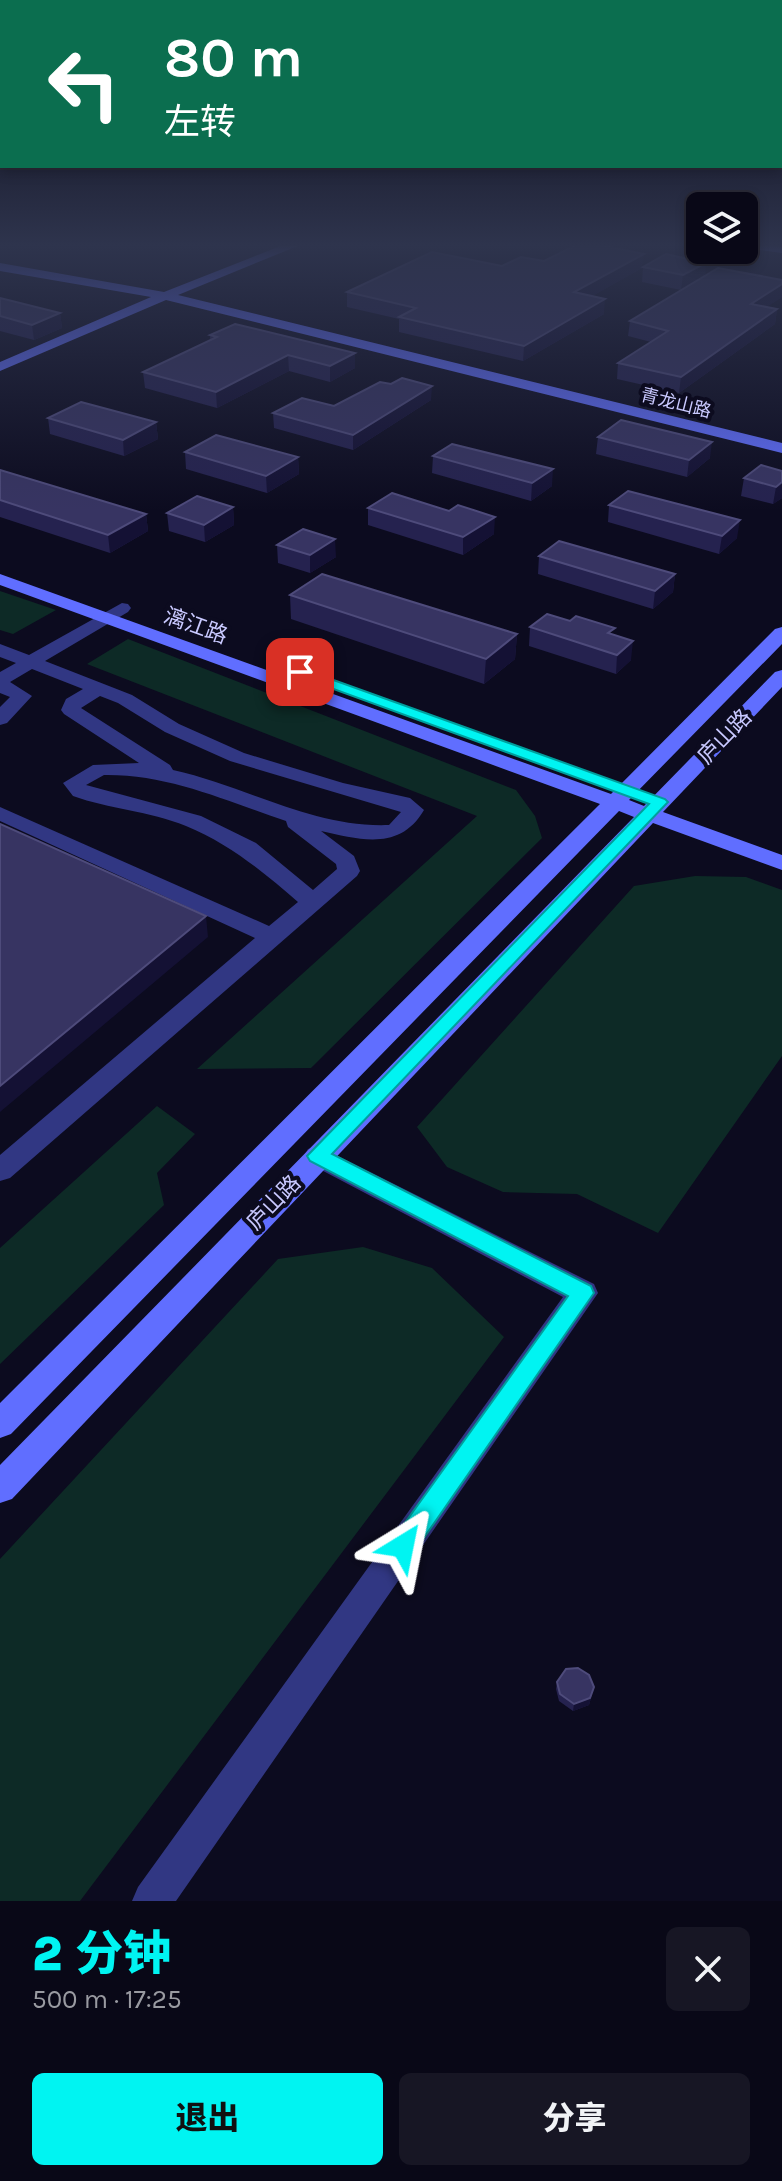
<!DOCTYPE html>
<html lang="zh">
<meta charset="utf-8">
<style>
:root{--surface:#090817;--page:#171624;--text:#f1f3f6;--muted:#999aa1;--line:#292936;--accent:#00f4f2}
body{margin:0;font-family:Karla,"Noto Sans SC",sans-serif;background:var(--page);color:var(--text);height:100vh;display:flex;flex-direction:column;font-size:30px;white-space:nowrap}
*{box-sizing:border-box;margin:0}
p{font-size:26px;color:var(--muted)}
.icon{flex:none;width:44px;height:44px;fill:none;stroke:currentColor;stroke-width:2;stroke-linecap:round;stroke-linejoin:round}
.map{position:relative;height:1901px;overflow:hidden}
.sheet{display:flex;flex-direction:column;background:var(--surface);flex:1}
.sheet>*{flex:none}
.top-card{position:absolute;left:0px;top:0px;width:782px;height:168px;box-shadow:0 4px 12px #0003,0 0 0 2px var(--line);background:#0b6e4f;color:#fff;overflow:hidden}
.fabs{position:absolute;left:686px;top:192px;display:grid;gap:16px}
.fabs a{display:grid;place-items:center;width:72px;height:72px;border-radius:12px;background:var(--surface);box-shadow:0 4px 12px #0003,0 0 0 2px var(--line);font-size:40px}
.pin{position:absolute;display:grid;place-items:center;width:68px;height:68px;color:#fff;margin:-34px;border-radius:16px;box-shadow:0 4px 12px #0006}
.me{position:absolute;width:88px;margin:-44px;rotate:35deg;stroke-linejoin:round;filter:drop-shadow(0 0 6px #0008)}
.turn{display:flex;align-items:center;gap:28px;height:168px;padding:0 32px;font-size:36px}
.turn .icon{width:104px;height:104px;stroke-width:2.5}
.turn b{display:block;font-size:56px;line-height:68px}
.round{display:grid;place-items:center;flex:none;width:84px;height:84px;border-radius:12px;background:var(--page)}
.overview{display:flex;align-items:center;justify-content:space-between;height:136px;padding:0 32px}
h1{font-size:48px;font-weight:800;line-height:60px;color:var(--accent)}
.primary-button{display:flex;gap:16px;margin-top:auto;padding:16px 32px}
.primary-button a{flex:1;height:92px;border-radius:12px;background:var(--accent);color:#111;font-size:32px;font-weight:800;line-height:92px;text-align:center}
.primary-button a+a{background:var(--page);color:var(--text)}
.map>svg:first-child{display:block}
.green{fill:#0d2a26}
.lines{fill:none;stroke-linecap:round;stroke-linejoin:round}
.street{fill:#313783;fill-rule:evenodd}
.secondary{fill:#606eff;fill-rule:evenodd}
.wall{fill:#25224f}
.shaded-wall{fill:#141134}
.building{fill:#373462;stroke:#4e4b7b;stroke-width:2}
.route{fill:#00f4f2;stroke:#009f9d;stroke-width:2}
.labels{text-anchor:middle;stroke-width:8;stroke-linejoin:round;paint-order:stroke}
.far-street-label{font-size:18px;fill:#c9c9ff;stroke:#0c0b1f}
.street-label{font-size:22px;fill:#c9c9ff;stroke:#0c0b1f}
</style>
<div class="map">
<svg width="782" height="1901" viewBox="0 0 782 1901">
<rect width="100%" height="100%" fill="#0c0b1f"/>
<path class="green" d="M 0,591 L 56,610 L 13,634 L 0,630 Z
M 128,639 L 516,790 L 535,816 L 542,838 L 311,1068 L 197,1069 L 477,816 L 87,664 Z
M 695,876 L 746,877 L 782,890 L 782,1056 L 658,1233 L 577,1194 L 503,1192 L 447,1167 L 417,1127 L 634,886 Z
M 157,1106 L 195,1134 L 157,1173 L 164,1205 L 0,1364 L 0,1248 Z
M 363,1247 L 432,1268 L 504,1337 L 80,1901 L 0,1901 L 0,1559 L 278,1259 Z"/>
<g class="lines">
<path class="street" d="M 122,603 L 128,604 L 131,608 L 128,612 L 45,661 L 132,695 L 179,724 L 244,753 L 343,783 L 410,798 L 424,810 C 400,851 361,840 321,831 L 354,856 L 360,871 L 357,876 L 10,1178 L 0,1181 L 0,1155 L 255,938 L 0,821 L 0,807 L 269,926 L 298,902 C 263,872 230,844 186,826 C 149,811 109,809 73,796 L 63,783 L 93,765 L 139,763 L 64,714 L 61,710 L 66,699 L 83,689 L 32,669 L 10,682 L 32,696 L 7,723 L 0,725 L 0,707 L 10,697 L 0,693 L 0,672 L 16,663 L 0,657 L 0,644 L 29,655 ZM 100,696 L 118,703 L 165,732 L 230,761 L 401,812 L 389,825 C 313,828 246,786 173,770 L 170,765 L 81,708 ZM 104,775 C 169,774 226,801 286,821 L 288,827 L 336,864 L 337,869 L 313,890 L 256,843 L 201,816 L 86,785 Z
M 318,1146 L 594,1284 L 598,1293 L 176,1901 L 132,1901 L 138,1887 L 563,1297 L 308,1163 L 304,1156 L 308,1149 Z"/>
<path class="secondary" d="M 283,245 L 300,245 L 178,295 L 782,443 L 782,453 L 166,300 L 0,371 L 0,362 L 151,297 L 0,271 L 0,263 L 164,292 Z
M 744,245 L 782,247 L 782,253 L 745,248 Z
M 0,574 L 611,794 L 775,629 L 782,627 L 782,644 L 629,800 L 644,806 L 775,672 L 782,670 L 782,687 L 663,812 L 782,855 L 782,870 L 653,823 L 12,1499 L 0,1503 L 0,1465 L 634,817 L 619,811 L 11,1434 L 0,1438 L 0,1403 L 600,804 L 0,585 Z"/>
</g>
<path class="wall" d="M 544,261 L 642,268 L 592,296 L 604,314 L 523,361 L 399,332 L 399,319 L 347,307 L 347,292 L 502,266 Z
M 643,267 L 705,276 L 782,280 L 782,297 L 766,307 L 777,309 L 775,324 L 679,393 L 617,379 L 618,363 L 651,342 L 628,336 L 630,321 L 681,290 L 642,282 Z
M 0,298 L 60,313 L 62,328 L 34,340 L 0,331 Z
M 210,335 L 355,353 L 355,368 L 330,382 L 289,371 L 217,408 L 145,388 L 143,372 L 210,341 Z
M 431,400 L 353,450 L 274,428 L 273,413 L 334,406 Z
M 48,418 L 156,422 L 158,439 L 124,456 L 50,434 Z
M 598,437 L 710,458 L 687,477 L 596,454 Z
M 185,452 L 298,457 L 299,474 L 267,493 L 186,469 Z
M 433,456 L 552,486 L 531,501 L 432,473 Z
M 0,470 L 146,514 L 148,531 L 110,553 L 0,517 Z
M 782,471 L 782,498 L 773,504 L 741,496 L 744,478 Z
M 609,505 L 737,538 L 719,554 L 608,522 Z
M 233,507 L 234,525 L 205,542 L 169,531 L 167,513 Z
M 368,508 L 494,534 L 463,555 L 368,525 Z
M 277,545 L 336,557 L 310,573 L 278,563 Z
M 539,556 L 675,574 L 673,592 L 653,609 L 538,574 Z
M 290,595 L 517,634 L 515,659 L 484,684 L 291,619 Z
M 530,627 L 614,635 L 631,660 L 616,674 L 529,646 Z
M 557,1682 L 592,1694 L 589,1705 L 573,1711 L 559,1701 L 556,1689 Z"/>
<path class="shaded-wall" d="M 644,254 L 642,268 L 573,307 L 574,292 Z
M 706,263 L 705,277 L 681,290 L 683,275 Z
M 782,284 L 782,297 L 749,319 L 751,304 Z
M 605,299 L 604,314 L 523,361 L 524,346 Z
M 777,309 L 775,324 L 679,393 L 681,377 Z
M 60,313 L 62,328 L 34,340 L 32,325 Z
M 355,353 L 355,368 L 330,382 L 330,366 Z
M 288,355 L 289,371 L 217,408 L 216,392 Z
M 432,386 L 431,400 L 353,450 L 353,435 Z
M 156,422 L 158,439 L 124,456 L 123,440 Z
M 712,442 L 710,458 L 687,477 L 689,460 Z
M 298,457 L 299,474 L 267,493 L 266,476 Z
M 553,469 L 552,486 L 531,501 L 532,483 Z
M 782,482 L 782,498 L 773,504 L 776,487 Z
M 233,507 L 234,525 L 205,542 L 204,525 Z
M 146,514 L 148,531 L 110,553 L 108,535 Z
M 495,517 L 494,534 L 463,555 L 463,537 Z
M 740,520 L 737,538 L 719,554 L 722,536 Z
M 335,539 L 336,557 L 310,573 L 310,555 Z
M 675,574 L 673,592 L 653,609 L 655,591 Z
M 517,634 L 515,659 L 484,684 L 486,659 Z
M 633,641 L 631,660 L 616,674 L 617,655 Z
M 206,916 L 208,937 L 0,1112 L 0,1086 Z
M 594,1687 L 589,1705 L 573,1711 L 574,1704 Z"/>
<path class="building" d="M 576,245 L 600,245 L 644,254 L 574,292 L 605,299 L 524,346 L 399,317 L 416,308 L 347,292 L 432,252 L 502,266 L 521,257 L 544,261 Z
M 666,254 L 706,263 L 683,275 L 643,267 Z
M 718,268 L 782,280 L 782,284 L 751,304 L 777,309 L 681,377 L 618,363 L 668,331 L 630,321 Z
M 0,298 L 60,313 L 32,325 L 0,316 Z
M 235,324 L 355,353 L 330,366 L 288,355 L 216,392 L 143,372 L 217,337 L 210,335 Z
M 402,378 L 432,386 L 353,435 L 273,413 L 302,398 L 334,406 L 380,382 L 391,384 Z
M 81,402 L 156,422 L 123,440 L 48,418 Z
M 621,420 L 712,442 L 689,460 L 598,437 Z
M 216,435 L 298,457 L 266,476 L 185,452 Z
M 452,444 L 553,469 L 532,483 L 433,456 Z
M 761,465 L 782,471 L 782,482 L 776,487 L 744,478 Z
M 0,470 L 146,514 L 108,535 L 0,500 Z
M 628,491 L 740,520 L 722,536 L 609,505 Z
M 392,493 L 449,511 L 458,505 L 495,517 L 463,537 L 368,508 Z
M 197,496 L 233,507 L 204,525 L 167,513 Z
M 303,529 L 335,539 L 310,555 L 277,545 Z
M 559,541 L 675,574 L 655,591 L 539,556 Z
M 322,574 L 517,634 L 486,659 L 290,595 Z
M 547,614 L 570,621 L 576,616 L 615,628 L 608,633 L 633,641 L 617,655 L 530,627 Z
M 0,824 L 206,916 L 0,1086 Z
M 578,1668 L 589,1675 L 594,1687 L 590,1698 L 574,1704 L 560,1694 L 557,1682 L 566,1669 Z"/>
<linearGradient id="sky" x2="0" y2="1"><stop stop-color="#070611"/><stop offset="0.48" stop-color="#2e344d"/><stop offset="1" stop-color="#2e344d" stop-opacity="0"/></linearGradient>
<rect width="782" height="511" fill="url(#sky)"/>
<path class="route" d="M 300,668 L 665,799 L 668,802 L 332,1154 L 591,1286 L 594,1293 L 412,1555 L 403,1558 L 394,1555 L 390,1546 L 394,1538 L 568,1296 L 310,1161 L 307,1156 L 649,804 L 295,675 L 293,672 Z"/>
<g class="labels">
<g class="far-street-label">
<text transform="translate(676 403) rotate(14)" y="6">青龙山路</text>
</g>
<g class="street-label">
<text transform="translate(196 625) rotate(20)" y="8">漓江路</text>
<text transform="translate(724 736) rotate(-46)" y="8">庐山路</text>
<text transform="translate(273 1202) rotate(-46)" y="8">庐山路</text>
</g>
</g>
</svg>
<div class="fabs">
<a><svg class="icon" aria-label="layers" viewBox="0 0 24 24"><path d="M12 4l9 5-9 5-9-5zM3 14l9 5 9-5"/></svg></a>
</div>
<div class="pin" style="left:300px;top:672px;background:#d93025"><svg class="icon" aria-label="arrive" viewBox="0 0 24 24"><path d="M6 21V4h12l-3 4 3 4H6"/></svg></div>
<svg class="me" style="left:403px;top:1546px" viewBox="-20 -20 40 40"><path d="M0-17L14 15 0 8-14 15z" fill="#00f4f2" stroke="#fff" stroke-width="4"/></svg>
<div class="top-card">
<div class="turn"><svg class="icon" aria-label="left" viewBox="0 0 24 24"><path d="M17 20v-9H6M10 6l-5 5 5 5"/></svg><div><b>80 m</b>左转</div></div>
</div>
</div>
<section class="sheet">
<div class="overview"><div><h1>2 分钟</h1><p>500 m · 17:25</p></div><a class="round"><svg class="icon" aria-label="close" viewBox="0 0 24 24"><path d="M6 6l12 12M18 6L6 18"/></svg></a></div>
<div class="primary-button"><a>退出</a><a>分享</a></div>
</section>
